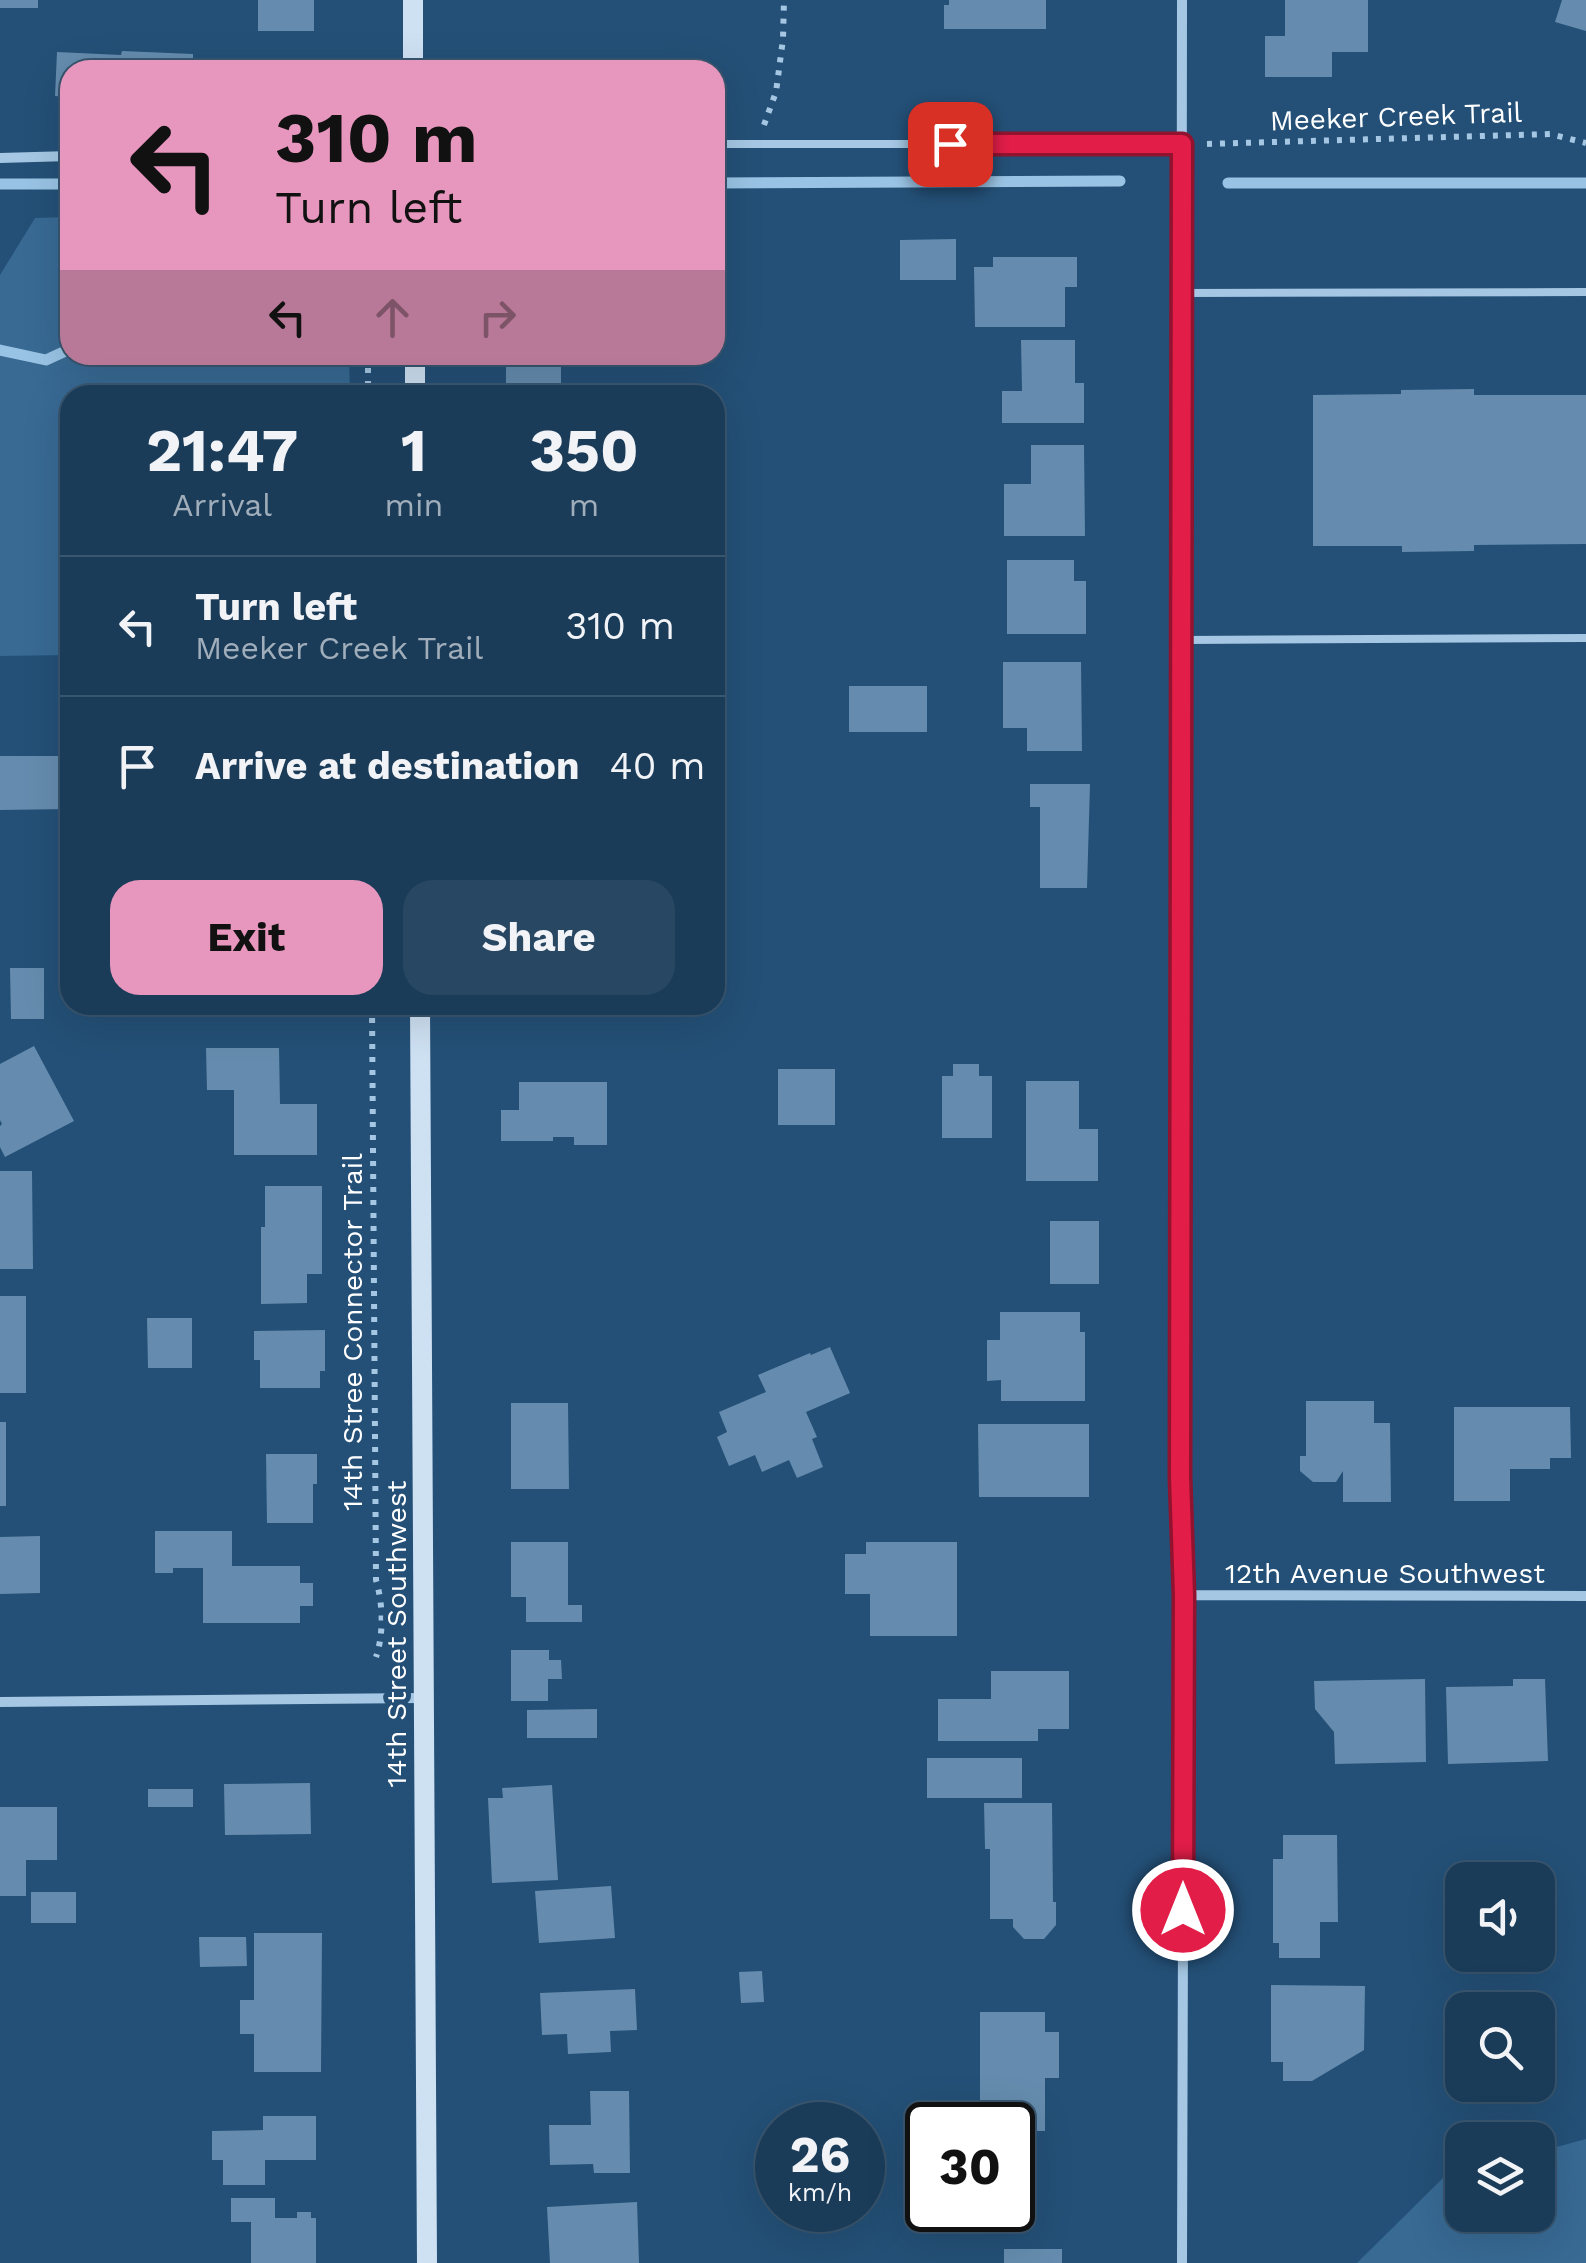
<!DOCTYPE html>
<style>
:root{--surface:#1b3c59;--page:#284762;--text:#f1f3f6;--muted:#a0adba;--line:#39566f;--accent:#e797bd}
body{margin:0;font-family:"Work Sans",sans-serif;background:var(--page);color:var(--text);height:100vh;display:flex;flex-direction:column;font-size:38px;white-space:nowrap}
*{box-sizing:border-box;margin:0}
p{font-size:32px;color:var(--muted)}
.icon{flex:none;width:55px;height:55px;fill:none;stroke:currentColor;stroke-width:2;stroke-linecap:round;stroke-linejoin:round}
.map{position:relative;flex:1;overflow:hidden}
.panel{position:absolute;left:60px;top:385px;width:665px;height:630px;display:flex;flex-direction:column;background:var(--surface);border-radius:30px;box-shadow:0 10px 40px #0002,0 0 0 2px var(--line)}
.panel>*{flex:none}
.banner{position:absolute;left:60px;top:60px;width:665px;height:305px;border-radius:30px;box-shadow:0 10px 40px #0002,0 0 0 2px var(--line);background:#e797bd;color:#111;overflow:hidden}
.tools{position:absolute;left:1445px;top:1862px;display:grid;gap:20px}
.tools a{display:grid;place-items:center;width:110px;height:110px;border-radius:20px;background:var(--surface);box-shadow:0 10px 40px #0002,0 0 0 2px var(--line);font-size:50px}
.speed{position:absolute;left:755px;top:2102px;display:flex;gap:20px;font-size:50px;font-weight:700;text-align:center}
.speed>*{display:grid;place-content:center;width:130px;height:130px;border-radius:50%;background:var(--surface);box-shadow:0 10px 40px #0002,0 0 0 2px var(--line);line-height:1}
.speed small{font-size:25px;font-weight:400}
.speed .limit{border:5px solid #111;border-radius:15px;background:#fff;color:#111}
.pin{position:absolute;display:grid;place-items:center;width:85px;height:85px;color:#fff;margin:-42px;border-radius:20px;box-shadow:0 5px 15px #0006}
.me{position:absolute;width:110px;margin:-55px;rotate:0deg;stroke-linejoin:round;filter:drop-shadow(0 0 8px #0008)}
.turn{display:flex;align-items:center;gap:35px;height:210px;padding:0 50px;font-size:45px}
.turn .icon{width:130px;height:130px;stroke-width:2.5}
.turn b{display:block;font-size:70px;line-height:85px}
.lanes{display:flex;align-items:center;height:95px;padding:0 50px;background:#0003;justify-content:center;gap:50px;direction:ltr}
.lanes .off{opacity:.35}
.eta{display:flex;justify-content:space-evenly;align-items:center;height:170px;text-align:center}
.eta b{font-size:60px;font-weight:700;line-height:70px}
.cta{display:flex;gap:20px;margin-top:auto;padding:20px 50px}
.cta a{flex:1;height:115px;border-radius:30px;background:var(--accent);color:#111;font-size:40px;font-weight:700;line-height:115px;text-align:center}
.cta a+a{background:var(--page);color:var(--text)}
ul{padding:0;list-style:none}
li{display:flex;align-items:center;gap:30px;height:140px;padding:0 50px;border-top:2px solid var(--line)}
li div{flex:1}
li b{display:block;font-size:38px}
li em{font-style:normal}
.map>svg:first-child{display:block}
.green{fill:#386a94}
.lines{fill:none;stroke-linecap:round;stroke-linejoin:round}
.stream{stroke:#99c3e4;stroke-width:11}
.building{fill:#658cae}
.path{stroke:#a5c7e3;stroke-width:6;stroke-dasharray:5 8;stroke-linecap:butt}
.lane{stroke:#a5c7e3;stroke-width:8}
.street{stroke:#a5c7e3;stroke-width:10}
.secondary{stroke:#cee1f3;stroke-width:20}
.route-casing{stroke:#92132f;stroke-width:25}
.route{stroke:#e11d48;stroke-width:18}
.labels{text-anchor:middle;stroke-width:10;stroke-linejoin:round;paint-order:stroke}
.street-label{font-size:28px;fill:#fff;stroke:#245077}
</style>
<div class="map">
<svg width="1586" height="2263" viewBox="0 0 1586 2263">
<rect width="100%" height="100%" fill="#245077"/>
<path class="green" d="M 70,217 L 70,355 L 349,355 L 350,395 L 70,395 L 70,655 L 0,656 L 0,275 L 35,218 Z
M 1586,2139 L 1586,2263 L 1357,2263 L 1443,2178 L 1462,2172 L 1462,2215 L 1538,2215 L 1538,2152 Z"/>
<g class="lines">
<path class="stream" d="M 715,183 L 1120,181
M 1228,183 L 1586,183
M 0,184 L 70,184
M 0,350 L 46,360 L 70,349"/>
</g>
<path class="building" d="M 0,0 L 38,0 L 38,8 L 0,8 Z
M 258,0 L 314,0 L 314,31 L 258,31 Z
M 949,0 L 1046,0 L 1046,29 L 944,29 L 944,5 L 949,5 Z
M 1285,0 L 1368,0 L 1368,52 L 1332,52 L 1332,77 L 1265,77 L 1265,36 L 1285,36 Z
M 1562,0 L 1586,0 L 1586,31 L 1555,22 Z
M 122,51 L 193,54 L 193,70 L 70,70 L 70,97 L 55,96 L 57,52 L 121,55 Z
M 956,239 L 956,280 L 900,280 L 900,240 Z
M 993,257 L 1077,257 L 1077,287 L 1065,287 L 1065,327 L 975,327 L 974,267 L 993,267 Z
M 1021,340 L 1075,340 L 1075,383 L 1084,383 L 1084,423 L 1002,423 L 1002,391 L 1022,391 Z
M 506,355 L 561,355 L 561,395 L 506,395 Z
M 1474,389 L 1474,395 L 1586,395 L 1586,544 L 1474,545 L 1474,551 L 1402,552 L 1402,546 L 1313,546 L 1313,395 L 1401,394 L 1401,390 Z
M 1031,445 L 1084,445 L 1085,536 L 1004,536 L 1004,484 L 1031,484 Z
M 1007,560 L 1074,560 L 1074,581 L 1086,581 L 1086,634 L 1007,634 Z
M 1003,662 L 1081,662 L 1082,751 L 1027,751 L 1027,728 L 1003,728 Z
M 849,686 L 927,686 L 927,732 L 849,732 Z
M 0,756 L 68,756 L 69,809 L 0,810 Z
M 1030,784 L 1090,784 L 1087,888 L 1040,888 L 1040,807 L 1030,807 Z
M 10,968 L 44,968 L 44,1019 L 11,1019 Z
M 235,1005 L 301,1005 L 301,1009 L 235,1009 Z
M 34,1046 L 74,1121 L 5,1157 L 0,1147 L 0,1126 L 2,1124 L 0,1120 L 0,1064 Z
M 206,1048 L 279,1048 L 280,1104 L 317,1104 L 317,1155 L 234,1155 L 234,1090 L 207,1090 Z
M 953,1064 L 979,1064 L 979,1076 L 992,1076 L 992,1138 L 942,1138 L 942,1076 L 953,1076 Z
M 778,1069 L 835,1069 L 835,1125 L 778,1125 Z
M 1026,1081 L 1079,1081 L 1079,1129 L 1098,1129 L 1098,1181 L 1026,1181 Z
M 519,1082 L 607,1082 L 607,1145 L 574,1145 L 574,1137 L 553,1137 L 553,1141 L 501,1141 L 501,1110 L 519,1110 Z
M 0,1171 L 32,1171 L 33,1269 L 0,1269 Z
M 265,1186 L 322,1186 L 322,1274 L 307,1274 L 307,1303 L 261,1304 L 261,1227 L 265,1227 Z
M 1050,1221 L 1099,1221 L 1099,1284 L 1050,1284 Z
M 0,1296 L 26,1296 L 26,1393 L 0,1393 Z
M 1000,1312 L 1080,1312 L 1080,1332 L 1085,1332 L 1085,1401 L 1001,1401 L 1001,1380 L 987,1381 L 987,1340 L 1000,1340 Z
M 147,1318 L 192,1318 L 192,1368 L 148,1368 Z
M 325,1330 L 325,1371 L 320,1371 L 320,1388 L 260,1388 L 260,1360 L 254,1360 L 254,1331 Z
M 830,1347 L 850,1393 L 806,1412 L 817,1437 L 812,1439 L 823,1467 L 797,1478 L 789,1460 L 762,1472 L 755,1455 L 729,1466 L 717,1437 L 727,1432 L 719,1412 L 766,1392 L 758,1375 L 810,1353 L 811,1355 Z
M 1306,1401 L 1374,1401 L 1374,1423 L 1390,1423 L 1391,1502 L 1343,1502 L 1343,1471 L 1336,1482 L 1313,1482 L 1300,1471 L 1300,1456 L 1306,1456 Z
M 511,1403 L 568,1403 L 569,1489 L 511,1489 Z
M 1454,1407 L 1570,1407 L 1571,1458 L 1550,1458 L 1550,1469 L 1510,1469 L 1510,1501 L 1454,1501 Z
M 0,1422 L 6,1422 L 6,1506 L 0,1506 Z
M 978,1424 L 1089,1424 L 1089,1497 L 979,1497 Z
M 266,1454 L 317,1454 L 317,1484 L 313,1484 L 313,1523 L 267,1523 Z
M 155,1531 L 232,1531 L 232,1566 L 300,1566 L 300,1583 L 313,1583 L 313,1606 L 300,1606 L 300,1623 L 203,1623 L 203,1568 L 173,1568 L 173,1573 L 155,1573 Z
M 40,1536 L 40,1593 L 0,1594 L 0,1537 Z
M 511,1542 L 568,1542 L 568,1605 L 582,1605 L 582,1622 L 526,1622 L 526,1597 L 511,1597 Z
M 866,1542 L 957,1542 L 957,1636 L 870,1636 L 870,1594 L 845,1594 L 845,1554 L 866,1554 Z
M 511,1650 L 549,1650 L 549,1660 L 561,1660 L 562,1679 L 548,1679 L 548,1701 L 511,1701 Z
M 991,1671 L 1069,1671 L 1069,1729 L 1038,1729 L 1038,1741 L 938,1741 L 938,1699 L 991,1699 Z
M 1425,1679 L 1426,1762 L 1335,1764 L 1334,1732 L 1315,1709 L 1314,1681 Z
M 1513,1679 L 1545,1679 L 1548,1761 L 1448,1764 L 1446,1687 L 1513,1686 Z
M 597,1709 L 597,1738 L 527,1738 L 527,1710 Z
M 927,1758 L 1022,1758 L 1022,1798 L 927,1798 Z
M 310,1783 L 311,1834 L 225,1835 L 224,1784 Z
M 552,1785 L 558,1880 L 492,1883 L 488,1798 L 503,1798 L 502,1788 Z
M 148,1789 L 193,1789 L 193,1807 L 148,1807 Z
M 984,1803 L 1052,1803 L 1053,1902 L 1056,1902 L 1056,1925 L 1044,1939 L 1024,1939 L 1013,1927 L 1013,1919 L 990,1919 L 990,1849 L 985,1849 Z
M 0,1807 L 57,1807 L 57,1860 L 26,1860 L 26,1896 L 0,1896 Z
M 1283,1835 L 1337,1835 L 1338,1922 L 1320,1922 L 1320,1958 L 1279,1958 L 1279,1943 L 1273,1943 L 1273,1859 L 1283,1859 Z
M 611,1886 L 615,1938 L 539,1943 L 535,1891 Z
M 31,1892 L 76,1892 L 76,1923 L 31,1923 Z
M 254,1933 L 322,1933 L 321,2072 L 254,2072 L 254,2034 L 240,2034 L 240,2000 L 254,2000 Z
M 199,1937 L 246,1937 L 247,1966 L 200,1967 Z
M 762,1971 L 764,2002 L 741,2003 L 739,1972 Z
M 1271,1985 L 1365,1986 L 1364,2050 L 1312,2081 L 1283,2081 L 1283,2062 L 1271,2062 Z
M 635,1989 L 637,2030 L 610,2031 L 611,2052 L 568,2054 L 567,2034 L 542,2035 L 540,1993 Z
M 980,2012 L 1045,2012 L 1045,2032 L 1059,2032 L 1059,2078 L 1045,2078 L 1045,2131 L 1012,2131 L 1012,2125 L 961,2125 L 961,2105 L 980,2105 Z
M 590,2091 L 629,2091 L 630,2173 L 594,2173 L 593,2164 L 550,2165 L 549,2125 L 591,2125 Z
M 263,2116 L 316,2116 L 316,2160 L 265,2160 L 265,2185 L 223,2185 L 223,2160 L 212,2160 L 212,2131 L 263,2130 Z
M 231,2198 L 275,2198 L 275,2218 L 297,2218 L 297,2212 L 311,2212 L 311,2218 L 316,2218 L 316,2263 L 251,2263 L 251,2222 L 231,2222 Z
M 637,2202 L 639,2263 L 550,2263 L 547,2207 Z
M 1004,2249 L 1062,2249 L 1062,2263 L 1004,2263 Z"/>
<g class="lines">
<path class="path" d="M 764,125 L 776,92 L 783,39 L 784,0
M 1207,144 L 1550,134 L 1586,143
M 368,355 L 368,395
M 372,1005 L 376,1580 C 383,1604 384,1633 376,1657"/>
<path class="lane" d="M 715,144 L 1182,144
M 1182,293 L 1586,292
M 1182,640 L 1586,638"/>
<path class="street" d="M 0,158 L 70,156
M 1184,1595 L 1586,1596
M 0,1702 L 423,1698
M 1182,2263 L 1184,1595 L 1180,1477 L 1182,0"/>
<path class="secondary" d="M 413,70 L 413,0
M 415,355 L 415,395
M 420,1005 L 427,2263"/>
</g>
<g class="lines">
<g class="route-casing">
<path id="route" d="M 950,144 L 1182,144 L 1180,1477 L 1184,1595 L 1183,1910"/>
</g>
<use href="#route" class="route"/>
</g>
<g class="labels">
<g class="street-label">
<text transform="translate(1396 116) rotate(-2)" y="10">Meeker Creek Trail</text>
<text transform="translate(352 1332) rotate(-90)" y="10">14th Stree Connector Trail</text>
<text x="1385" y="1583">12th Avenue Southwest</text>
<text transform="translate(396 1634) rotate(-90)" y="10">14th Street Southwest</text>
</g>
</g>
</svg>
<div class="tools">
<a><svg class="icon" aria-label="sound" viewBox="0 0 24 24"><path d="M4 9h4l5-4v14l-5-4H4zM17 9q2 3 0 6"/></svg></a>
<a><svg class="icon" aria-label="search" viewBox="0 0 24 24"><circle cx="10" cy="10" r="6"/><path d="M15 15l6 6"/></svg></a>
<a><svg class="icon" aria-label="layers" viewBox="0 0 24 24"><path d="M12 4l9 5-9 5-9-5zM3 14l9 5 9-5"/></svg></a>
</div>
<div class="speed"><div>26<small>km/h</small></div><div class="limit">30</div></div>
<div class="pin" style="left:950px;top:144px;background:#d93025"><svg class="icon" aria-label="arrive" viewBox="0 0 24 24"><path d="M6 21V4h12l-3 4 3 4H6"/></svg></div>
<svg class="me" style="left:1183px;top:1910px" viewBox="-20 -20 40 40"><circle r="17" fill="#e11d48" stroke="#fff" stroke-width="3"/><path d="M0-11L8 9 0 5-8 9z" fill="#fff"/></svg>
<div class="banner">
<div class="turn"><svg class="icon" aria-label="left" viewBox="0 0 24 24"><path d="M17 20v-9H6M10 6l-5 5 5 5"/></svg><div><b>310 m</b>Turn left</div></div>
<div class="lanes"><svg class="icon" aria-label="left" viewBox="0 0 24 24"><path d="M17 20v-9H6M10 6l-5 5 5 5"/></svg><svg class="icon off" aria-label="ahead" viewBox="0 0 24 24"><path d="M12 20V5M6 11l6-6 6 6"/></svg><svg class="icon off" aria-label="right" viewBox="0 0 24 24"><path d="M7 20v-9h11M14 6l5 5-5 5"/></svg></div>
</div>
<section class="panel">
<div class="eta">
<div><b>21:47</b><p>Arrival</p></div>
<div><b>1</b><p>min</p></div>
<div><b>350</b><p>m</p></div>
</div>
<ul>
<li><svg class="icon" aria-label="left" viewBox="0 0 24 24"><path d="M17 20v-9H6M10 6l-5 5 5 5"/></svg><div><b>Turn left</b><p>Meeker Creek Trail</p></div><em>310 m</em></li>
<li><svg class="icon" aria-label="arrive" viewBox="0 0 24 24"><path d="M6 21V4h12l-3 4 3 4H6"/></svg><div><b>Arrive at destination</b></div><em>40 m</em></li>
</ul>
<div class="cta"><a>Exit</a><a>Share</a></div>
</section>
</div>
